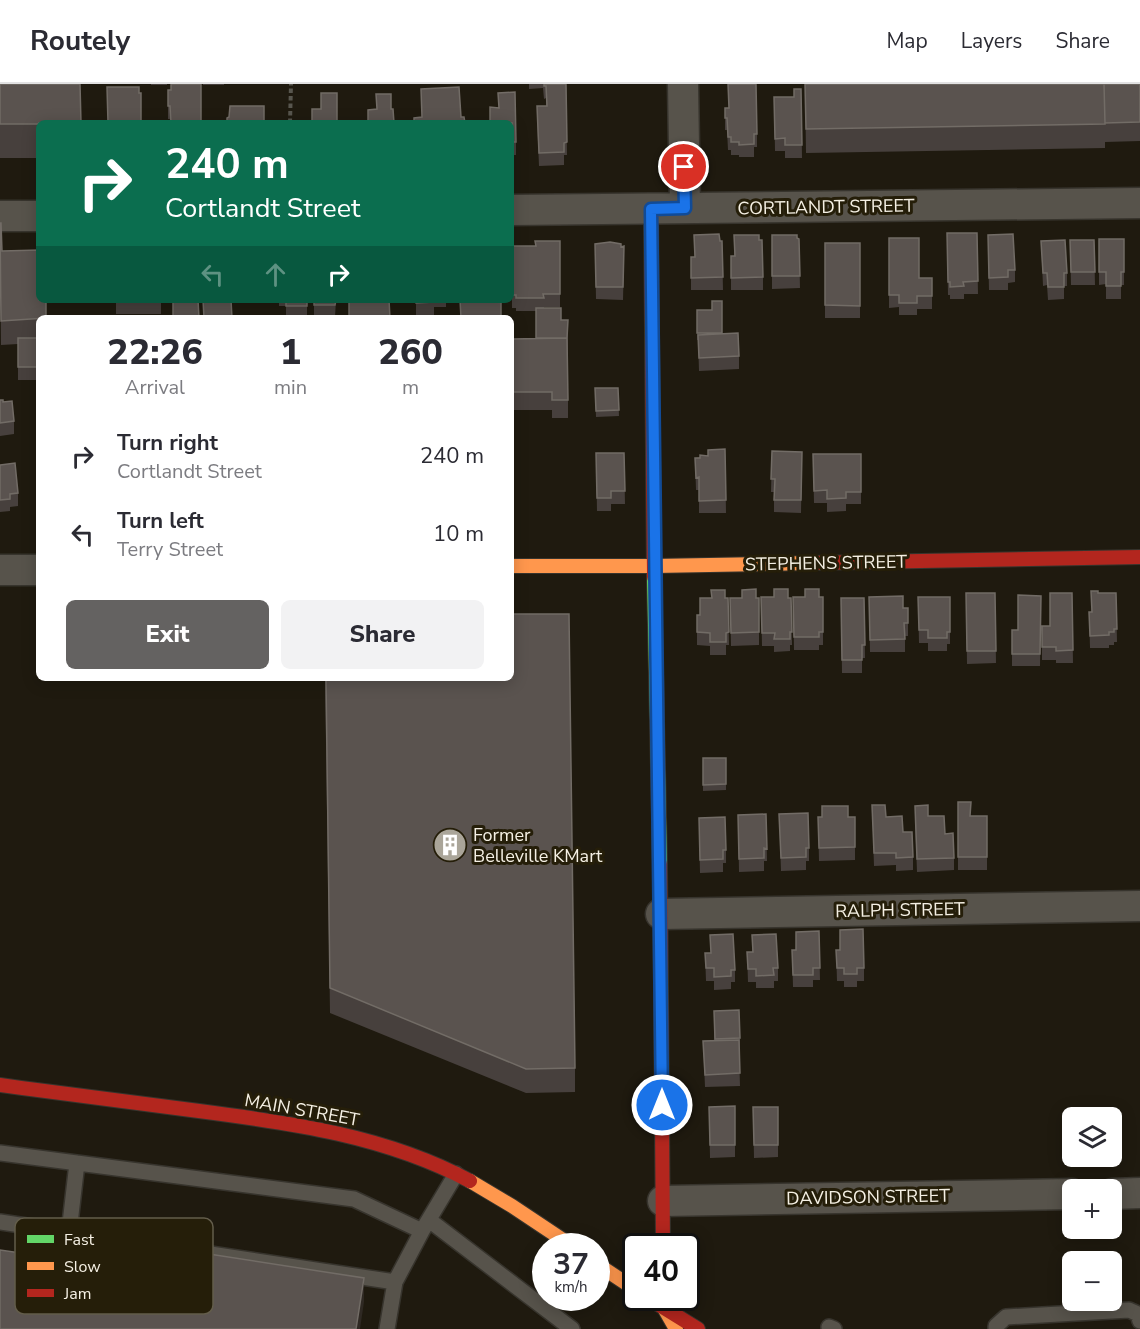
<!DOCTYPE html>
<meta charset="utf-8">
<style>
:root{--surface:#fff;--page:#f2f2f3;--text:#2b2b33;--muted:#7c7c81;--line:#e1e1e2;--accent:#646261}
body{margin:0;font-family:"Nunito Sans",sans-serif;background:var(--page);color:var(--text);height:100vh;display:flex;flex-direction:column;font-size:22px;white-space:nowrap}
*{box-sizing:border-box;margin:0}
p{font-size:20px;color:var(--muted)}
.icon{flex:none;width:33px;height:33px;fill:none;stroke:currentColor;stroke-width:2;stroke-linecap:round;stroke-linejoin:round}
.map{position:relative;flex:1;overflow:hidden}
.details{position:absolute;left:36px;top:231px;width:478px;height:366px;display:flex;flex-direction:column;background:var(--surface);border-radius:9px;box-shadow:0 3px 15px #0003}
.details>*{flex:none}
.hud{position:absolute;left:36px;top:36px;width:478px;height:183px;border-radius:9px;box-shadow:0 3px 15px #0003;background:#0b6e4f;color:#fff;overflow:hidden}
.controls{position:absolute;left:1062px;top:1023px;display:grid;gap:12px}
.controls a{display:grid;place-items:center;width:60px;height:60px;border-radius:9px;background:var(--surface);box-shadow:0 3px 15px #0003;font-size:30px}
.speed{position:absolute;left:532px;top:1149px;display:flex;gap:12px;font-size:30px;font-weight:700;text-align:center}
.speed>*{display:grid;place-content:center;width:78px;height:78px;border-radius:50%;background:var(--surface);box-shadow:0 3px 15px #0003;line-height:1}
.speed small{font-size:15px;font-weight:400}
.speed .limit{border:3px solid #111;border-radius:9px;background:#fff;color:#111}
.pin{position:absolute;display:grid;place-items:center;width:51px;height:51px;color:#fff;margin:-26px;border:3px solid #fff;border-radius:50%;box-shadow:0 2px 6px #0007}
.me{position:absolute;width:66px;margin:-33px;rotate:0deg;stroke-linejoin:round;filter:drop-shadow(0 0 4px #0008)}
.turn{display:flex;align-items:center;gap:21px;height:126px;padding:0 30px;font-size:27px}
.turn .icon{width:78px;height:78px;stroke-width:2.5}
.turn b{display:block;font-size:42px;line-height:51px}
.lanes{display:flex;align-items:center;height:57px;padding:0 30px;background:#0003;justify-content:center;gap:30px;direction:ltr}
.lanes .off{opacity:.35}
.eta{display:flex;justify-content:space-evenly;align-items:center;height:102px;text-align:center}
.eta b{font-size:36px;font-weight:800;line-height:42px}
.button{display:flex;gap:12px;margin-top:auto;padding:12px 30px}
.button a{flex:1;height:69px;border-radius:9px;background:var(--accent);color:#fff;font-size:24px;font-weight:800;line-height:69px;text-align:center}
.button a+a{background:var(--page);color:var(--text)}
ul{padding:0;list-style:none}
li{display:flex;align-items:center;gap:18px;height:78px;padding:0 30px}
li div{flex:1}
li b{display:block;font-size:22px}
li em{font-style:normal}
header{display:flex;align-items:center;gap:36px;box-sizing:border-box;height:84px;padding:0 30px;background:var(--surface);border-bottom:2px solid var(--line)}
header strong{font-size:28px}
nav{display:flex;gap:33px;margin-inline-start:auto;font-size:21px}
.map>svg:first-child{display:block}
.lines{fill:none;stroke-linecap:round;stroke-linejoin:round}
.lane-casing{stroke:#37342d;stroke-width:18}
.street-casing{stroke:#37342d;stroke-width:33}
.fast-casing{stroke:#37342d;stroke-width:16}
.slow-casing{stroke:#37342d;stroke-width:16}
.jam-casing{stroke:#37342d;stroke-width:16}
.path{stroke:#58564e;stroke-width:4;stroke-dasharray:4.5 3;stroke-linecap:butt}
.lane{stroke:#57534b;stroke-width:15}
.street{stroke:#57534b;stroke-width:30}
.fast{stroke:#63d668;stroke-width:14}
.slow{stroke:#ff974d;stroke-width:14}
.jam{stroke:#b3261e;stroke-width:14}
.wall{fill:#47403d}
.shaded-wall{fill:#2f2923}
.building{fill:#5a534f;stroke:#726c66;stroke-width:1.5}
.route-casing{stroke:#114b97;stroke-width:15}
.route{stroke:#1a73e8;stroke-width:10}
.labels{text-anchor:middle;stroke-width:6;stroke-linejoin:round;paint-order:stroke}
.street-label{font-size:18px;fill:#f5f0e4;stroke:#251e09}
.poi-label{font-size:18px;fill:#f5f0e4;stroke:#251e09;text-anchor:start}
.key{fill:#251e09;stroke:#635d4b;stroke-width:1.5}
.key-label{font-size:16px;fill:#f5f0e4}
</style>
<header>
<strong>Routely</strong>
<nav><a>Map</a><a>Layers</a><a>Share</a></nav>
</header>
<div class="map">
<svg width="1140" height="1245" viewBox="0 0 1140 1245">
<rect width="100%" height="100%" fill="#1f1a0f"/>
<g class="lines">
<g class="lane-casing">
<path id="lane" d="M 0,1069 L 354,1115 L 422,1147
M 429,1136 L 572,1245
M 0,1138 L 395,1198 L 422,1147 L 456,1090
M 69,1148 L 77,1079
M 829,1243 L 834,1245
M 387,1245 L 395,1198
M 996,1245 L 996,1242 L 1006,1233 L 1129,1226 L 1138,1230 L 1140,1237"/>
</g>
<g class="street-casing">
<path id="street" d="M 683,0 L 685,124
M 512,126 L 1140,119
M 0,132 L 39,132
M 0,486 L 39,486
M 661,830 L 1140,822
M 1112,1110 L 1140,1109
M 663,1117 L 1072,1110"/>
</g>
<g class="fast-casing">
<path id="fast" d="M 654,493 L 660,780"/>
</g>
<g class="slow-casing">
<path id="slow" d="M 512,482 L 654,482 L 810,479
M 470,1097 L 512,1122 L 572,1162
M 597,1180 L 636,1206
M 664,1224 L 676,1245"/>
</g>
<g class="jam-casing">
<path id="jam" d="M 651,125 L 654,493
M 810,479 L 1140,473
M 660,780 L 663,1162
M 0,1001 C 66,1010 132,1018 199,1027 C 292,1039 386,1052 470,1097
M 648,1214 L 698,1245"/>
</g>
<path class="path" d="M 290,39 L 291,0"/>
<use href="#lane" class="lane"/>
<use href="#street" class="street"/>
<use href="#fast" class="fast"/>
<use href="#slow" class="slow"/>
<use href="#jam" class="jam"/>
</g>
<path class="wall" d="M 0,0 L 39,39 L 39,74 L 0,74 Z
M 151,0 L 167,0 L 167,1 L 151,1 Z
M 203,0 L 224,0 L 224,1 L 203,1 Z
M 529,0 L 566,0 L 567,71 L 564,71 L 564,81 L 539,82 L 537,35 L 546,22 L 546,14 L 544,15 L 543,4 L 529,5 Z
M 805,0 L 1140,0 L 1140,57 L 1105,58 L 1105,64 L 806,69 Z
M 801,5 L 802,74 L 785,74 L 785,67 L 775,67 L 774,13 L 794,13 Z
M 168,6 L 201,39 L 168,35 Z
M 725,24 L 757,50 L 757,63 L 754,63 L 754,73 L 739,73 L 739,71 L 731,71 L 731,66 L 728,66 L 727,46 L 725,46 Z
M 512,39 L 516,58 L 516,71 L 513,71 L 513,81 L 512,81 Z
M 0,139 L 2,167 L 39,234 L 39,296 L 18,296 L 18,260 L 1,261 Z
M 947,149 L 977,149 L 978,210 L 964,210 L 964,215 L 950,215 L 950,211 L 948,211 Z
M 694,151 L 722,157 L 723,206 L 691,206 L 691,173 L 695,173 Z
M 734,151 L 759,156 L 763,193 L 763,206 L 731,206 L 731,172 L 734,172 Z
M 772,151 L 799,155 L 800,204 L 772,205 Z
M 889,154 L 919,194 L 932,194 L 932,225 L 917,225 L 917,231 L 899,231 L 899,223 L 889,224 Z
M 1099,155 L 1124,155 L 1124,201 L 1121,201 L 1121,215 L 1106,215 L 1106,200 L 1099,201 Z
M 1070,156 L 1094,156 L 1095,201 L 1071,201 Z
M 560,157 L 560,223 L 544,223 L 544,224 L 561,236 L 568,236 L 568,334 L 552,334 L 552,326 L 512,326 L 512,255 L 536,254 L 536,227 L 516,227 L 516,224 L 512,224 L 512,162 L 536,162 Z
M 1041,157 L 1067,189 L 1067,202 L 1064,202 L 1064,215 L 1048,216 L 1047,201 L 1043,202 Z
M 825,159 L 860,159 L 860,234 L 825,234 Z
M 595,160 L 621,163 L 624,175 L 623,216 L 596,215 Z
M 988,164 L 1015,186 L 1015,198 L 1008,199 L 1008,206 L 989,206 Z
M 116,216 L 161,216 L 161,230 L 116,230 Z
M 279,216 L 307,216 L 307,234 L 286,234 L 286,222 L 279,222 Z
M 314,216 L 336,216 L 335,233 L 314,233 Z
M 416,216 L 446,216 L 446,223 L 434,223 L 434,231 L 416,231 Z
M 722,217 L 722,250 L 739,272 L 739,285 L 699,287 L 698,256 L 697,256 L 697,226 L 712,226 Z
M 595,304 L 618,304 L 619,332 L 596,333 Z
M 0,316 L 3,318 L 14,337 L 14,350 L 0,352 Z
M 725,365 L 726,429 L 699,429 L 699,406 L 696,406 L 695,374 L 708,372 Z
M 772,367 L 802,368 L 801,429 L 774,428 L 774,408 L 771,408 Z
M 596,369 L 624,369 L 625,420 L 611,420 L 611,427 L 597,427 Z
M 813,370 L 861,370 L 861,420 L 846,420 L 846,427 L 827,428 L 827,419 L 814,419 Z
M 0,381 L 18,409 L 18,422 L 10,423 L 10,427 L 0,428 Z
M 966,509 L 995,509 L 996,579 L 967,580 Z
M 1072,509 L 1073,579 L 1056,579 L 1056,576 L 1042,576 L 1042,542 L 1050,542 Z
M 1098,509 L 1116,509 L 1117,558 L 1114,558 L 1114,561 L 1109,561 L 1109,564 L 1090,564 L 1089,528 L 1091,528 Z
M 1041,512 L 1040,582 L 1012,582 L 1012,546 L 1018,546 Z
M 761,513 L 791,514 L 792,561 L 790,561 L 790,567 L 774,568 L 774,562 L 762,562 Z
M 793,513 L 823,513 L 823,561 L 819,561 L 819,566 L 794,566 Z
M 869,513 L 903,524 L 908,524 L 908,552 L 905,552 L 905,568 L 870,568 Z
M 918,513 L 950,513 L 950,560 L 947,560 L 947,567 L 928,567 L 928,559 L 919,559 Z
M 725,514 L 728,514 L 729,561 L 726,561 L 726,571 L 710,571 L 710,562 L 697,561 L 697,531 L 700,531 Z
M 730,514 L 756,514 L 759,548 L 759,561 L 731,562 Z
M 841,514 L 864,514 L 865,574 L 862,574 L 862,589 L 842,589 Z
M 325,594 L 575,984 L 575,1008 L 526,1009 L 330,929 Z
M 703,674 L 726,674 L 726,706 L 703,707 Z
M 958,718 L 971,732 L 987,732 L 987,786 L 958,786 Z
M 872,721 L 903,748 L 913,773 L 913,786 L 896,787 L 896,781 L 874,782 Z
M 822,722 L 848,733 L 855,733 L 855,776 L 819,777 L 818,733 L 822,733 Z
M 766,730 L 767,777 L 764,777 L 764,787 L 739,788 L 738,731 Z
M 779,730 L 809,764 L 809,777 L 806,777 L 806,786 L 781,787 Z
M 928,732 L 945,750 L 954,774 L 954,786 L 917,788 L 915,734 Z
M 699,746 L 726,766 L 726,779 L 723,779 L 723,788 L 700,789 Z
M 819,847 L 820,896 L 813,896 L 813,903 L 793,903 L 792,866 L 796,866 Z
M 752,851 L 778,884 L 778,897 L 774,897 L 774,904 L 756,904 L 756,898 L 748,898 L 747,868 L 752,868 Z
M 836,866 L 864,884 L 864,897 L 857,897 L 857,903 L 844,903 L 844,897 L 837,897 Z
M 705,869 L 735,886 L 735,898 L 731,898 L 731,905 L 714,906 L 714,897 L 706,897 Z
M 714,927 L 740,954 L 740,967 L 739,967 L 740,1002 L 705,1003 L 703,957 L 714,957 Z
M 735,1022 L 735,1073 L 710,1074 L 709,1023 Z
M 753,1023 L 778,1023 L 778,1073 L 754,1074 Z"/>
<path class="shaded-wall" d="M 364,1194 L 364,1218 L 360,1245 L 356,1245 Z"/>
<path class="building" d="M 0,0 L 80,0 L 81,39 L 39,39 L 39,40 L 0,40 Z
M 171,0 L 201,0 L 201,39 L 171,39 L 170,22 L 168,22 L 168,6 L 171,6 Z
M 544,0 L 566,0 L 567,58 L 564,59 L 564,68 L 539,69 L 537,22 L 547,22 L 546,2 L 544,2 Z
M 728,0 L 756,0 L 757,50 L 754,50 L 754,60 L 739,61 L 739,58 L 731,58 L 731,53 L 728,53 L 727,34 L 725,34 L 725,24 L 729,24 Z
M 805,0 L 1104,0 L 1105,40 L 806,45 Z
M 1104,0 L 1140,0 L 1140,38 L 1105,39 Z
M 107,3 L 139,3 L 139,9 L 141,9 L 141,39 L 108,39 Z
M 459,3 L 461,33 L 464,33 L 465,39 L 414,39 L 414,34 L 422,33 L 421,5 Z
M 794,5 L 801,5 L 802,61 L 785,61 L 785,54 L 775,55 L 774,13 L 794,13 Z
M 515,8 L 516,58 L 512,58 L 513,68 L 512,68 L 512,39 L 490,39 L 490,23 L 499,24 L 498,9 Z
M 321,9 L 337,9 L 337,39 L 312,39 L 312,25 L 321,25 Z
M 376,10 L 391,10 L 391,25 L 393,25 L 394,39 L 368,39 L 368,26 L 377,25 Z
M 230,22 L 264,22 L 264,39 L 227,39 L 227,34 L 229,33 Z
M 0,139 L 1,139 L 2,167 L 39,166 L 39,216 L 46,216 L 46,234 L 1,237 Z
M 947,149 L 977,149 L 978,197 L 963,198 L 964,202 L 950,203 L 950,198 L 948,198 Z
M 719,150 L 720,157 L 722,157 L 723,193 L 691,194 L 691,173 L 695,173 L 694,151 Z
M 1013,150 L 1015,186 L 1008,186 L 1008,193 L 989,194 L 988,151 Z
M 734,151 L 759,151 L 759,156 L 762,156 L 763,193 L 731,194 L 731,172 L 735,172 Z
M 772,151 L 797,151 L 797,154 L 799,155 L 800,192 L 772,192 Z
M 889,154 L 919,154 L 919,194 L 932,194 L 932,212 L 917,212 L 917,219 L 899,219 L 899,211 L 889,211 Z
M 1099,155 L 1124,155 L 1124,188 L 1121,188 L 1121,202 L 1106,202 L 1106,188 L 1099,188 Z
M 1065,156 L 1067,189 L 1064,189 L 1064,203 L 1048,203 L 1047,189 L 1043,189 L 1041,157 Z
M 1070,156 L 1094,156 L 1095,188 L 1071,188 Z
M 535,157 L 560,157 L 560,210 L 543,210 L 544,214 L 516,214 L 516,211 L 512,211 L 512,162 L 536,162 Z
M 610,158 L 621,160 L 621,163 L 624,162 L 623,203 L 596,203 L 595,160 Z
M 825,159 L 860,159 L 860,222 L 825,221 Z
M 116,216 L 161,216 L 161,217 L 116,217 Z
M 173,216 L 198,216 L 199,234 L 173,234 Z
M 203,216 L 231,216 L 232,234 L 204,234 Z
M 286,216 L 307,216 L 307,222 L 286,222 Z
M 314,216 L 336,216 L 335,221 L 314,221 Z
M 349,216 L 389,216 L 390,234 L 349,234 Z
M 416,216 L 434,216 L 434,218 L 416,219 Z
M 460,216 L 501,216 L 501,234 L 461,234 Z
M 712,217 L 722,217 L 722,249 L 697,249 L 697,226 L 712,226 Z
M 536,224 L 561,224 L 561,236 L 568,236 L 567,254 L 536,254 Z
M 738,249 L 739,272 L 699,274 L 698,251 Z
M 18,254 L 39,254 L 39,283 L 18,283 Z
M 567,254 L 568,316 L 552,316 L 552,308 L 512,308 L 512,255 Z
M 595,304 L 618,304 L 619,326 L 596,327 Z
M 0,316 L 3,316 L 3,318 L 12,317 L 14,337 L 0,339 Z
M 725,365 L 726,416 L 699,417 L 699,393 L 696,394 L 695,374 L 700,374 L 700,371 L 708,372 L 708,366 Z
M 772,367 L 802,368 L 801,416 L 774,416 L 775,395 L 771,395 Z
M 596,369 L 624,369 L 625,407 L 611,407 L 611,414 L 597,414 Z
M 813,370 L 861,370 L 861,408 L 846,408 L 846,414 L 827,415 L 827,406 L 814,407 Z
M 15,379 L 18,409 L 10,410 L 10,415 L 0,416 L 0,381 Z
M 756,505 L 756,514 L 759,514 L 759,548 L 731,549 L 730,514 L 742,514 L 742,506 Z
M 774,505 L 788,505 L 788,514 L 791,514 L 792,548 L 790,548 L 790,555 L 774,555 L 775,549 L 762,549 L 761,513 L 774,513 Z
M 805,505 L 819,505 L 819,513 L 823,513 L 823,548 L 819,548 L 819,553 L 794,553 L 793,513 L 805,513 Z
M 711,506 L 725,506 L 725,514 L 728,514 L 729,548 L 726,549 L 726,558 L 710,558 L 710,549 L 697,548 L 697,531 L 700,531 L 700,514 L 712,514 Z
M 1091,507 L 1098,507 L 1098,509 L 1116,509 L 1117,545 L 1114,545 L 1114,548 L 1109,548 L 1109,551 L 1090,552 L 1089,528 L 1092,528 Z
M 966,509 L 995,509 L 996,567 L 967,567 Z
M 1050,509 L 1072,509 L 1073,566 L 1056,567 L 1056,563 L 1042,563 L 1042,542 L 1050,542 Z
M 1018,511 L 1041,512 L 1040,570 L 1012,570 L 1012,546 L 1018,546 Z
M 903,512 L 903,524 L 908,524 L 908,539 L 904,539 L 905,555 L 870,556 L 869,513 Z
M 918,513 L 950,513 L 950,548 L 947,548 L 947,554 L 928,554 L 928,546 L 919,546 Z
M 841,514 L 864,514 L 865,561 L 862,561 L 862,576 L 842,576 Z
M 512,530 L 569,530 L 575,984 L 526,985 L 330,904 L 326,594 L 512,594 Z
M 703,674 L 726,674 L 726,700 L 703,701 Z
M 958,718 L 971,718 L 970,732 L 987,732 L 987,773 L 958,773 Z
M 872,721 L 885,721 L 886,733 L 902,732 L 903,748 L 912,748 L 913,773 L 896,774 L 896,769 L 874,769 Z
M 928,721 L 928,732 L 944,732 L 945,750 L 953,749 L 954,774 L 917,775 L 915,722 Z
M 822,722 L 848,722 L 848,733 L 855,733 L 855,763 L 819,764 L 818,733 L 822,733 Z
M 808,729 L 809,764 L 806,764 L 806,773 L 781,774 L 779,730 Z
M 766,730 L 767,765 L 764,764 L 764,774 L 739,775 L 738,731 Z
M 725,733 L 726,766 L 723,766 L 723,775 L 700,776 L 699,734 Z
M 863,845 L 864,884 L 857,884 L 857,890 L 844,890 L 844,884 L 837,884 L 836,866 L 840,866 L 840,846 Z
M 819,847 L 820,884 L 813,884 L 813,891 L 793,891 L 792,866 L 796,866 L 796,848 Z
M 733,850 L 735,886 L 731,886 L 731,892 L 714,893 L 714,884 L 706,884 L 705,869 L 711,869 L 710,851 Z
M 776,850 L 778,884 L 773,884 L 774,891 L 756,892 L 756,885 L 748,885 L 747,868 L 753,868 L 752,851 Z
M 739,926 L 740,954 L 715,955 L 714,927 Z
M 739,956 L 740,989 L 705,991 L 703,957 Z
M 735,1022 L 735,1061 L 710,1061 L 709,1023 Z
M 753,1023 L 778,1023 L 778,1061 L 754,1061 Z
M 46,1145 L 364,1194 L 356,1245 L 0,1245 L 0,1166 L 41,1172 Z"/>
<g class="lines">
<g class="route-casing">
<path id="route" d="M 662,1021 C 660,722 653,424 651,125 L 685,124 L 684,83"/>
</g>
<use href="#route" class="route"/>
</g>
<defs>
<g id="building-disc" transform="scale(1.725)"><circle r="9.5" fill="#aaa599" stroke="#251e09"/><path d="M-4-6H4V6H1V3H-1V6H-4ZM-2.5-4.3h1.7v1.8h-1.7ZM.8-4.3h1.7v1.8H.8ZM-2.5-1h1.7V.8h-1.7ZM.8-1h1.7V.8H.8Z" fill="#fff"/></g>
</defs>
<g fill-rule="evenodd">
<use href="#building-disc" x="450" y="761"/>
</g>
<g class="labels">
<g class="street-label">
<text transform="translate(826 123) rotate(-1)" y="6">CORTLANDT STREET</text>
<text transform="translate(826 479) rotate(-1)" y="6">STEPHENS STREET</text>
<text transform="translate(900 826) rotate(-1)" y="6">RALPH STREET</text>
<text transform="translate(302 1026) rotate(10)" y="6">MAIN STREET</text>
<text transform="translate(868 1113) rotate(-1)" y="6">DAVIDSON STREET</text>
</g>
<g class="poi-label">
<text x="473" y="757">Former<tspan x="473" dy="21">Belleville KMart</tspan></text>
</g>
</g>
<rect x="15" y="1134" width="198" height="96" rx="9" class="key"/>
<rect x="27" y="1151" width="27" height="8" fill="#63d668"/>
<rect x="27" y="1178" width="27" height="8" fill="#ff974d"/>
<rect x="27" y="1205" width="27" height="8" fill="#b3261e"/>
<g class="key-label">
<text x="64" y="1161">Fast</text>
<text x="64" y="1188">Slow</text>
<text x="64" y="1215">Jam</text>
</g>
</svg>
<div class="controls">
<a><svg class="icon" aria-label="layers" viewBox="0 0 24 24"><path d="M12 4l9 5-9 5-9-5zM3 14l9 5 9-5"/></svg></a>
<a>+</a>
<a>−</a>
</div>
<div class="speed"><div>37<small>km/h</small></div><div class="limit">40</div></div>
<div class="pin" style="left:684px;top:83px;background:#d93025"><svg class="icon" aria-label="arrive" viewBox="0 0 24 24"><path d="M6 21V4h12l-3 4 3 4H6"/></svg></div>
<svg class="me" style="left:662px;top:1021px" viewBox="-20 -20 40 40"><circle r="17" fill="#1a73e8" stroke="#fff" stroke-width="3"/><path d="M0-11L8 9 0 5-8 9z" fill="#fff"/></svg>
<div class="hud">
<div class="turn"><svg class="icon" aria-label="right" viewBox="0 0 24 24"><path d="M7 20v-9h11M14 6l5 5-5 5"/></svg><div><b>240 m</b>Cortlandt Street</div></div>
<div class="lanes"><svg class="icon off" aria-label="left" viewBox="0 0 24 24"><path d="M17 20v-9H6M10 6l-5 5 5 5"/></svg><svg class="icon off" aria-label="ahead" viewBox="0 0 24 24"><path d="M12 20V5M6 11l6-6 6 6"/></svg><svg class="icon" aria-label="right" viewBox="0 0 24 24"><path d="M7 20v-9h11M14 6l5 5-5 5"/></svg></div>
</div>
<section class="details">
<div class="eta">
<div><b>22:26</b><p>Arrival</p></div>
<div><b>1</b><p>min</p></div>
<div><b>260</b><p>m</p></div>
</div>
<ul>
<li><svg class="icon" aria-label="right" viewBox="0 0 24 24"><path d="M7 20v-9h11M14 6l5 5-5 5"/></svg><div><b>Turn right</b><p>Cortlandt Street</p></div><em>240 m</em></li>
<li><svg class="icon" aria-label="left" viewBox="0 0 24 24"><path d="M17 20v-9H6M10 6l-5 5 5 5"/></svg><div><b>Turn left</b><p>Terry Street</p></div><em>10 m</em></li>
</ul>
<div class="button"><a>Exit</a><a>Share</a></div>
</section>
</div>
